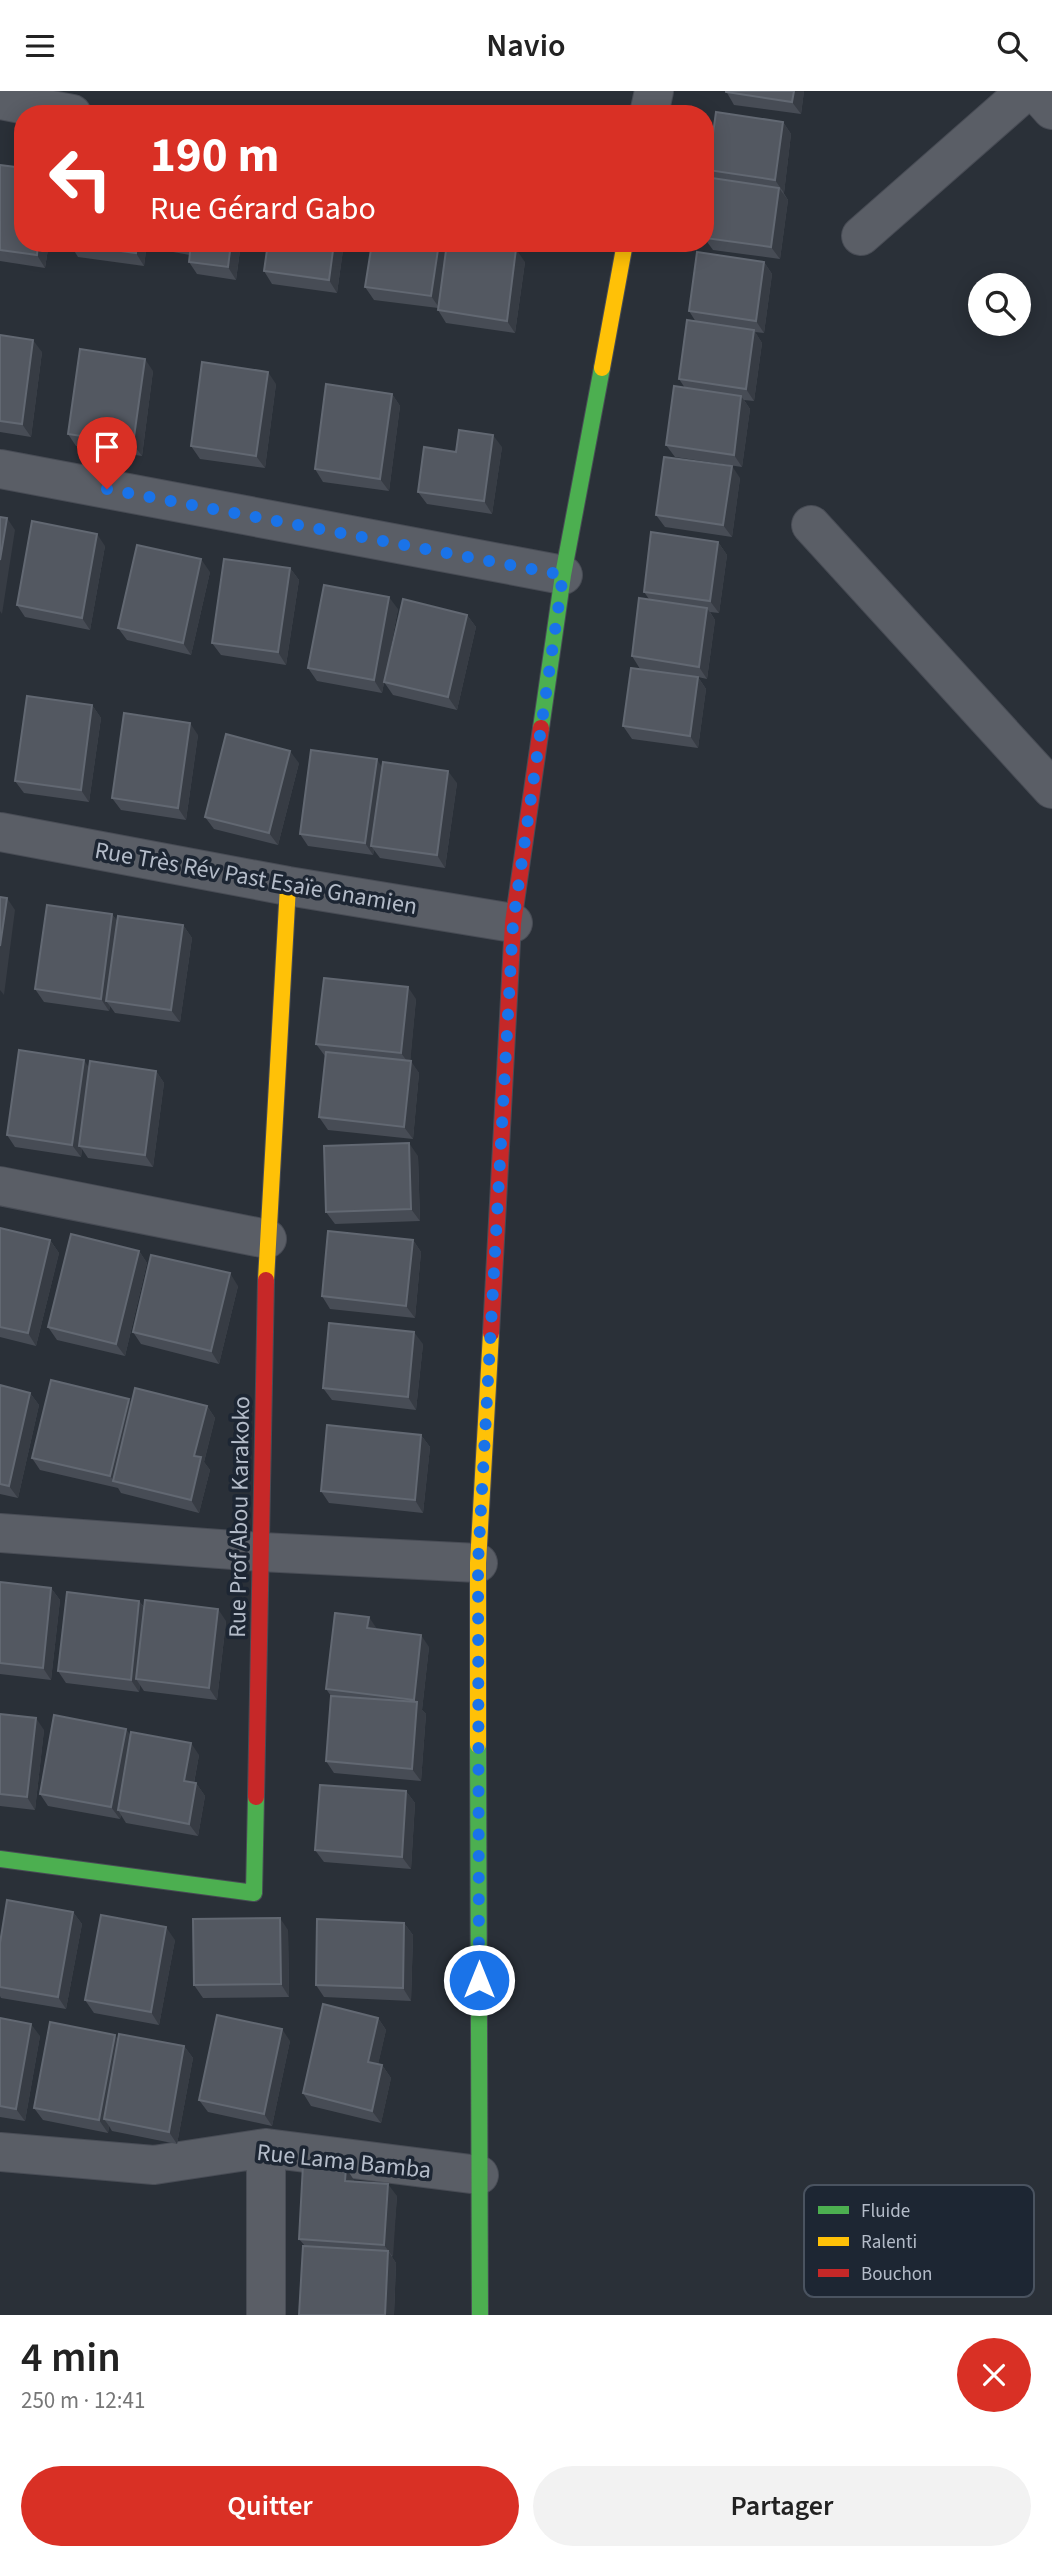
<!DOCTYPE html>
<html lang="fr">
<meta charset="utf-8">
<style>
:root{--surface:#fff;--page:#f2f2f2;--text:#222;--muted:#767676;--accent:#d93025}
body{margin:0;font-family:"Source Sans 3",sans-serif;background:var(--page);color:var(--text);height:100vh;display:flex;flex-direction:column;font-size:26px;white-space:nowrap}
*{box-sizing:border-box;margin:0}
p{font-size:23px;color:var(--muted)}
.icon{flex:none;width:38px;height:38px;fill:none;stroke:currentColor;stroke-width:2;stroke-linecap:round;stroke-linejoin:round}
.map{position:relative;height:2224px;overflow:hidden}
.sheet{display:flex;flex-direction:column;background:var(--surface);flex:1}
.sheet>*{flex:none}
.hud{position:absolute;left:14px;top:14px;width:700px;height:147px;border-radius:28px;box-shadow:0 4px 18px #0003;background:#d93025;color:#fff;overflow:hidden}
.buttons{position:absolute;left:968px;top:182px;display:grid;gap:14px}
.buttons a{display:grid;place-items:center;width:63px;height:63px;border-radius:50%;background:var(--surface);box-shadow:0 4px 18px #0003;font-size:35px}
.pin{position:absolute;display:grid;place-items:center;width:60px;height:60px;color:#fff;margin:-72px -30px;border-radius:50% 50% 50% 0;rotate:-45deg;box-shadow:0 0 7px #0007}
.pin .icon{rotate:45deg}
.me{position:absolute;width:77px;margin:-38px;rotate:0deg;stroke-linejoin:round;filter:drop-shadow(0 0 5px #0008)}
.turn{display:flex;align-items:center;gap:24px;height:147px;padding:0 21px;font-size:32px}
.turn .icon{width:91px;height:91px;stroke-width:2.5}
.turn b{display:block;font-size:49px;line-height:60px}
.round{display:grid;place-items:center;flex:none;width:74px;height:74px;border-radius:37px;background:var(--page)}
.head{display:flex;align-items:center;justify-content:space-between;height:119px;padding:0 21px}
h1{font-size:42px;font-weight:600;line-height:52px}
.cta{display:flex;gap:14px;margin-top:auto;padding:14px 21px}
.cta a{flex:1;height:80px;border-radius:42px;background:var(--accent);color:#fff;font-size:28px;font-weight:600;line-height:80px;text-align:center}
.cta a+a{background:var(--page);color:var(--text)}
header{display:flex;justify-content:space-between;align-items:center;height:91px;padding:0 21px;background:var(--surface);font-size:32px;font-weight:600}
.map>svg:first-child{display:block}
.lines{fill:none;stroke-linecap:round;stroke-linejoin:round}
.street-casing{stroke:#484c55;stroke-width:40}
.fast-casing{stroke:#484c55;stroke-width:18}
.slow-casing{stroke:#484c55;stroke-width:18}
.jam-casing{stroke:#484c55;stroke-width:18}
.street{stroke:#5a5e66;stroke-width:38}
.fast{stroke:#4caf50;stroke-width:16}
.slow{stroke:#ffc107;stroke-width:16}
.jam{stroke:#c62828;stroke-width:16}
.wall{fill:#474c55}
.shaded-wall{fill:#373c44}
.building{fill:#535861;stroke:#626872;stroke-width:2}
.route{stroke:#1a73e8;stroke-width:12;stroke-dasharray:0 21.6}
.labels{text-anchor:middle;stroke-width:7;stroke-linejoin:round;paint-order:stroke}
.street-label{font-size:24px;fill:#b4bcc9;stroke:#1d2633}
.key{fill:#1d2633;stroke:#4a5360;stroke-width:2}
.key-label{font-size:19px;fill:#b4bcc9}
</style>
<header><svg class="icon" aria-label="menu" viewBox="0 0 24 24"><path d="M4 6h16M4 12h16M4 18h16"/></svg>Navio<svg class="icon" aria-label="search" viewBox="0 0 24 24"><circle cx="10" cy="10" r="6"/><path d="M15 15l6 6"/></svg></header>
<div class="map">
<svg width="1052" height="2224" viewBox="0 0 1052 2224">
<rect width="100%" height="100%" fill="#2a3038"/>
<g class="lines">
<g class="street-casing">
<path id="street" d="M 1035,0 L 1052,19
M 0,9 L 72,23
M 649,23 L 654,0
M 861,145 L 1026,0
M 0,378 L 563,484
M 811,434 L 1052,698
M 0,741 L 288,795 L 513,832
M 0,1095 L 267,1148
M 0,1442 L 261,1461 L 478,1472
M 266,2057 L 266,2224
M 0,2061 L 154,2074 L 266,2057 L 479,2084"/>
</g>
<g class="fast-casing">
<path id="fast" d="M 541,637 L 563,484 L 602,277
M 478,1654 L 480,2224
M 0,1768 L 254,1802 L 256,1706"/>
</g>
<g class="slow-casing">
<path id="slow" d="M 602,277 L 625,152
M 266,1189 L 288,795
M 478,1654 L 478,1472 L 491,1242"/>
</g>
<g class="jam-casing">
<path id="jam" d="M 491,1242 L 513,832 L 541,637
M 256,1706 L 266,1189"/>
</g>
<use href="#street" class="street"/>
<use href="#fast" class="fast"/>
<use href="#slow" class="slow"/>
<use href="#jam" class="jam"/>
</g>
<path class="wall" d="M 726,0 L 804,0 L 801,23 L 734,14 Z
M 783,31 L 791,43 L 784,102 L 783,101 L 788,109 L 780,168 L 713,159 L 705,148 L 705,140 L 713,87 L 708,79 Z
M 0,74 L 49,152 L 45,177 L 0,170 Z
M 147,152 L 144,175 L 78,166 L 70,153 Z
M 166,152 L 241,152 L 236,189 L 197,183 L 189,171 L 190,164 L 173,161 Z
M 268,152 L 344,152 L 337,202 L 272,193 L 264,180 Z
M 372,152 L 446,152 L 447,154 L 525,171 L 515,242 L 446,232 L 438,219 L 438,217 L 374,209 L 365,196 Z
M 764,171 L 772,183 L 764,242 L 755,241 L 762,252 L 754,310 L 744,309 L 750,318 L 742,376 L 675,366 L 666,354 L 685,297 L 679,288 L 696,231 L 689,220 Z
M 0,244 L 42,261 L 31,346 L 0,341 Z
M 153,280 L 142,365 L 76,355 L 68,343 Z
M 276,293 L 265,377 L 200,368 L 191,355 Z
M 392,303 L 400,315 L 389,400 L 323,391 L 315,378 Z
M 502,356 L 492,423 L 427,413 L 418,401 L 456,361 Z
M 740,387 L 732,446 L 665,436 L 656,424 Z
M 718,451 L 727,464 L 719,522 L 710,521 L 715,529 L 707,588 L 698,586 L 706,598 L 698,657 L 632,648 L 623,635 L 640,578 L 632,565 L 649,508 L 644,501 Z
M 105,455 L 90,539 L 25,526 L 17,514 Z
M 290,477 L 299,489 L 286,574 L 221,564 L 212,552 Z
M 210,481 L 191,564 L 127,549 L 118,537 Z
M 398,518 L 382,602 L 317,590 L 308,577 Z
M 467,524 L 476,536 L 457,619 L 393,604 L 384,591 Z
M 92,614 L 101,627 L 89,711 L 24,702 L 15,690 Z
M 198,644 L 186,729 L 121,719 L 112,707 Z
M 299,672 L 278,754 L 214,738 L 205,726 Z
M 382,676 L 457,692 L 445,777 L 380,767 L 374,759 L 373,764 L 308,755 L 300,743 Z
M 112,823 L 117,830 L 183,834 L 192,847 L 180,931 L 115,922 L 110,915 L 109,920 L 44,911 L 35,898 Z
M 416,908 L 410,970 L 419,982 L 413,1048 L 328,1039 L 319,1026 L 326,965 L 325,965 L 316,953 Z
M 90,977 L 156,980 L 164,992 L 153,1076 L 88,1067 L 82,1058 L 81,1066 L 15,1056 L 7,1044 Z
M 418,1065 L 420,1130 L 335,1133 L 326,1121 Z
M 0,1137 L 50,1149 L 59,1162 L 36,1255 L 0,1246 Z
M 413,1149 L 421,1161 L 415,1227 L 330,1218 L 322,1205 Z
M 139,1160 L 147,1172 L 125,1265 L 57,1249 L 48,1236 Z
M 238,1195 L 219,1273 L 141,1253 L 133,1241 Z
M 423,1253 L 416,1319 L 332,1309 L 323,1297 Z
M 0,1294 L 30,1302 L 39,1314 L 18,1407 L 0,1403 Z
M 132,1312 L 207,1315 L 215,1327 L 204,1371 L 210,1379 L 199,1422 L 121,1402 L 118,1397 L 40,1379 L 32,1367 Z
M 421,1344 L 430,1356 L 423,1422 L 329,1412 L 321,1400 Z
M 0,1491 L 51,1497 L 60,1509 L 51,1589 L 0,1583 Z
M 139,1510 L 144,1516 L 226,1530 L 217,1609 L 144,1600 L 140,1594 L 139,1601 L 66,1592 L 58,1580 Z
M 429,1556 L 422,1619 L 426,1623 L 421,1690 L 334,1682 L 326,1670 L 331,1605 L 326,1598 Z
M 0,1623 L 44,1639 L 35,1719 L 0,1715 Z
M 131,1644 L 199,1664 L 194,1692 L 196,1692 L 205,1705 L 198,1745 L 126,1732 L 121,1724 L 120,1728 L 48,1715 L 40,1703 Z
M 406,1700 L 415,1712 L 411,1778 L 324,1771 L 315,1759 Z
M 73,1821 L 82,1833 L 66,1918 L 1,1907 L 0,1905 L 0,1852 Z
M 404,1832 L 413,1844 L 411,1910 L 324,1906 L 316,1894 Z
M 288,1839 L 289,1906 L 203,1907 L 194,1894 Z
M 175,1849 L 159,1934 L 94,1922 L 85,1909 Z
M 0,1927 L 40,1945 L 25,2030 L 0,2026 Z
M 378,1927 L 386,1939 L 378,1973 L 382,1974 L 391,1987 L 381,2032 L 311,2015 L 303,2002 Z
M 118,1948 L 184,1955 L 193,1967 L 177,2053 L 112,2040 L 109,2035 L 108,2042 L 43,2029 L 34,2017 Z
M 290,1950 L 272,2035 L 208,2021 L 199,2009 Z
M 354,2089 L 354,2091 L 397,2105 L 392,2166 L 396,2172 L 394,2224 L 299,2224 L 305,2155 L 299,2148 Z"/>
<path class="shaded-wall" d="M 794,0 L 804,0 L 801,23 L 792,11 Z
M 783,31 L 791,43 L 784,102 L 775,89 Z
M 779,97 L 788,109 L 780,168 L 771,156 Z
M 38,152 L 49,152 L 45,177 L 37,164 Z
M 137,152 L 147,152 L 144,175 L 136,162 Z
M 231,152 L 241,152 L 236,189 L 228,176 Z
M 334,152 L 344,152 L 337,202 L 329,189 Z
M 439,152 L 446,152 L 448,156 L 440,218 L 431,205 Z
M 516,158 L 525,171 L 515,242 L 507,230 Z
M 764,171 L 772,183 L 764,242 L 756,230 Z
M 754,239 L 762,252 L 754,310 L 746,298 Z
M 33,249 L 42,261 L 31,346 L 22,333 Z
M 145,268 L 153,280 L 142,365 L 133,353 Z
M 268,281 L 276,293 L 265,377 L 256,365 Z
M 392,303 L 400,315 L 389,400 L 380,388 Z
M 741,305 L 750,318 L 742,376 L 734,364 Z
M 493,344 L 502,356 L 492,423 L 484,410 Z
M 732,375 L 740,387 L 732,446 L 723,434 Z
M 7,427 L 15,439 L 2,523 L 0,520 L 0,469 Z
M 97,443 L 105,455 L 90,539 L 82,527 Z
M 718,451 L 727,464 L 719,522 L 710,510 Z
M 201,468 L 210,481 L 191,564 L 183,552 Z
M 290,477 L 299,489 L 286,574 L 278,561 Z
M 389,506 L 398,518 L 382,602 L 374,589 Z
M 707,517 L 715,529 L 707,588 L 699,576 Z
M 467,524 L 476,536 L 457,619 L 448,606 Z
M 698,586 L 706,598 L 698,657 L 690,645 Z
M 92,614 L 101,627 L 89,711 L 81,699 Z
M 190,632 L 198,644 L 186,729 L 178,717 Z
M 290,660 L 299,672 L 278,754 L 269,742 Z
M 377,668 L 385,681 L 371,755 L 374,759 L 373,764 L 365,752 Z
M 448,680 L 457,692 L 445,777 L 437,764 Z
M 7,807 L 15,819 L 4,904 L 0,899 L 0,855 Z
M 112,823 L 121,835 L 106,910 L 110,915 L 109,920 L 101,908 Z
M 183,834 L 192,847 L 180,931 L 171,919 Z
M 408,896 L 416,908 L 410,974 L 401,962 Z
M 84,969 L 92,981 L 79,1055 L 82,1058 L 81,1066 L 72,1054 Z
M 411,970 L 419,982 L 413,1048 L 404,1036 Z
M 156,980 L 164,992 L 153,1076 L 145,1064 Z
M 409,1052 L 418,1065 L 420,1130 L 411,1118 Z
M 50,1149 L 59,1162 L 36,1255 L 28,1242 Z
M 413,1149 L 421,1161 L 415,1227 L 406,1215 Z
M 139,1160 L 147,1172 L 125,1265 L 116,1253 Z
M 230,1182 L 238,1195 L 219,1273 L 211,1260 Z
M 414,1241 L 423,1253 L 416,1319 L 408,1306 Z
M 30,1302 L 39,1314 L 18,1407 L 9,1395 Z
M 129,1308 L 137,1320 L 114,1390 L 110,1385 Z
M 207,1315 L 215,1327 L 204,1371 L 210,1379 L 199,1422 L 191,1409 L 194,1365 Z
M 421,1344 L 430,1356 L 423,1422 L 415,1409 Z
M 51,1497 L 60,1509 L 51,1589 L 43,1577 Z
M 139,1510 L 148,1522 L 136,1588 L 140,1594 L 139,1601 L 131,1589 Z
M 218,1518 L 226,1530 L 217,1609 L 209,1597 Z
M 369,1526 L 377,1538 L 367,1537 Z
M 421,1544 L 429,1556 L 422,1619 L 426,1623 L 421,1690 L 412,1678 L 417,1614 L 414,1609 Z
M 36,1627 L 44,1639 L 35,1719 L 27,1706 Z
M 126,1638 L 135,1650 L 118,1719 L 121,1724 L 120,1728 L 111,1716 Z
M 191,1652 L 199,1664 L 192,1702 L 184,1690 Z
M 196,1692 L 205,1705 L 198,1745 L 189,1733 Z
M 406,1700 L 415,1712 L 411,1778 L 402,1766 Z
M 73,1821 L 82,1833 L 66,1918 L 58,1906 Z
M 280,1827 L 288,1839 L 289,1906 L 281,1893 Z
M 404,1832 L 413,1844 L 411,1910 L 403,1897 Z
M 166,1836 L 175,1849 L 159,1934 L 151,1921 Z
M 378,1927 L 386,1939 L 376,1983 L 368,1971 Z
M 31,1933 L 40,1945 L 25,2030 L 16,2018 Z
M 282,1938 L 290,1950 L 272,2035 L 264,2023 Z
M 115,1944 L 124,1956 L 104,2028 L 109,2035 L 108,2042 L 99,2029 Z
M 184,1955 L 193,1967 L 177,2053 L 169,2041 Z
M 382,1974 L 391,1987 L 381,2032 L 372,2020 Z
M 346,2077 L 354,2089 L 354,2102 L 345,2090 Z
M 388,2093 L 397,2105 L 393,2166 L 384,2154 Z
M 388,2160 L 396,2172 L 394,2224 L 385,2224 Z"/>
<path class="building" d="M 726,0 L 794,0 L 792,11 L 726,1 Z
M 716,21 L 783,31 L 775,89 L 708,79 Z
M 0,74 L 23,77 L 23,152 L 38,152 L 37,164 L 0,159 Z
M 712,87 L 779,97 L 771,156 L 705,147 Z
M 70,152 L 137,152 L 136,162 L 70,153 Z
M 188,152 L 231,152 L 228,176 L 189,171 L 191,153 Z
M 268,152 L 334,152 L 329,189 L 264,180 Z
M 372,152 L 439,152 L 431,205 L 365,196 Z
M 447,152 L 472,152 L 516,158 L 507,230 L 438,219 Z
M 697,161 L 764,171 L 756,230 L 689,220 Z
M 687,229 L 754,239 L 746,298 L 679,288 Z
M 0,244 L 33,249 L 22,333 L 0,330 Z
M 80,258 L 145,268 L 133,353 L 68,343 Z
M 202,271 L 268,281 L 256,365 L 191,355 Z
M 326,293 L 392,303 L 380,388 L 315,378 Z
M 674,295 L 741,305 L 734,364 L 666,354 Z
M 459,339 L 493,344 L 484,410 L 418,401 L 424,356 L 456,361 Z
M 664,366 L 732,375 L 723,434 L 656,424 Z
M 0,426 L 7,427 L 0,469 Z
M 32,430 L 97,443 L 82,527 L 17,514 Z
M 651,441 L 718,451 L 710,510 L 644,501 Z
M 137,454 L 201,468 L 183,552 L 118,537 Z
M 224,468 L 290,477 L 278,561 L 212,552 Z
M 324,494 L 389,506 L 374,589 L 308,577 Z
M 639,507 L 707,517 L 699,576 L 632,565 Z
M 403,508 L 467,524 L 448,606 L 384,591 Z
M 631,577 L 698,586 L 690,645 L 623,635 Z
M 27,605 L 92,614 L 81,699 L 15,690 Z
M 124,622 L 190,632 L 178,717 L 112,707 Z
M 226,643 L 290,660 L 269,742 L 205,726 Z
M 311,659 L 377,668 L 365,752 L 300,743 Z
M 383,671 L 448,680 L 437,764 L 371,755 Z
M 0,806 L 7,807 L 0,855 Z
M 47,814 L 112,823 L 101,908 L 35,898 Z
M 118,825 L 183,834 L 171,919 L 106,910 Z
M 324,887 L 408,896 L 401,962 L 316,953 Z
M 19,959 L 84,969 L 72,1054 L 7,1044 Z
M 326,961 L 411,970 L 404,1036 L 319,1026 Z
M 90,970 L 156,980 L 145,1064 L 79,1055 Z
M 409,1052 L 411,1118 L 326,1121 L 324,1055 Z
M 0,1137 L 50,1149 L 28,1242 L 0,1236 Z
M 328,1140 L 413,1149 L 406,1215 L 322,1205 Z
M 71,1143 L 139,1160 L 116,1253 L 48,1236 Z
M 151,1164 L 230,1182 L 211,1260 L 133,1241 Z
M 329,1232 L 414,1241 L 408,1306 L 323,1297 Z
M 51,1289 L 129,1308 L 110,1385 L 32,1367 Z
M 0,1294 L 30,1302 L 9,1395 L 0,1393 Z
M 135,1297 L 207,1315 L 194,1365 L 201,1366 L 191,1409 L 113,1390 Z
M 327,1334 L 421,1344 L 415,1409 L 321,1400 Z
M 0,1491 L 51,1497 L 43,1577 L 0,1572 Z
M 67,1501 L 139,1510 L 131,1589 L 58,1580 Z
M 145,1509 L 218,1518 L 209,1597 L 136,1588 Z
M 335,1522 L 369,1526 L 367,1537 L 421,1544 L 414,1609 L 326,1598 Z
M 331,1605 L 417,1611 L 412,1678 L 326,1670 Z
M 0,1623 L 36,1627 L 27,1706 L 0,1703 Z
M 54,1624 L 126,1638 L 111,1716 L 40,1703 Z
M 131,1641 L 191,1652 L 184,1690 L 196,1692 L 189,1733 L 118,1719 Z
M 320,1694 L 406,1700 L 402,1766 L 315,1759 Z
M 7,1809 L 73,1821 L 58,1906 L 0,1896 L 0,1852 Z
M 101,1824 L 166,1836 L 151,1921 L 85,1909 Z
M 280,1827 L 281,1893 L 194,1894 L 193,1828 Z
M 317,1828 L 404,1832 L 403,1897 L 316,1894 Z
M 323,1913 L 378,1927 L 368,1971 L 382,1974 L 372,2020 L 303,2002 Z
M 217,1924 L 282,1938 L 264,2023 L 199,2009 Z
M 0,1927 L 31,1933 L 16,2018 L 0,2015 Z
M 50,1931 L 115,1944 L 99,2029 L 34,2017 Z
M 119,1943 L 184,1955 L 169,2041 L 104,2028 Z
M 303,2074 L 346,2077 L 345,2090 L 388,2093 L 384,2154 L 299,2148 Z
M 303,2155 L 388,2160 L 385,2224 L 299,2224 Z"/>
<g class="lines">
<path class="route" d="M 107,398 L 563,484 L 513,832 L 478,1472 L 479,1889"/>
</g>
<g class="labels">
<g class="street-label">
<text transform="translate(256 787) rotate(10)" y="8">Rue Très Rév Past Esaïe Gnamien</text>
<text transform="translate(239 1426) rotate(-89)" y="8">Rue Prof Abou Karakoko</text>
<text transform="translate(344 2070) rotate(6)" y="8">Rue Lama Bamba</text>
</g>
</g>
<rect x="804" y="2094" width="230" height="112" rx="10" class="key"/>
<rect x="818" y="2115" width="31" height="8" fill="#4caf50"/>
<rect x="818" y="2146" width="31" height="9" fill="#ffc107"/>
<rect x="818" y="2178" width="31" height="8" fill="#c62828"/>
<g class="key-label">
<text x="861" y="2126">Fluide</text>
<text x="861" y="2157">Ralenti</text>
<text x="861" y="2189">Bouchon</text>
</g>
</svg>
<div class="buttons">
<a><svg class="icon" aria-label="search" viewBox="0 0 24 24"><circle cx="10" cy="10" r="6"/><path d="M15 15l6 6"/></svg></a>
</div>
<div class="pin" style="left:107px;top:398px;background:#d93025"><svg class="icon" aria-label="arrive" viewBox="0 0 24 24"><path d="M6 21V4h12l-3 4 3 4H6"/></svg></div>
<svg class="me" style="left:479px;top:1889px" viewBox="-20 -20 40 40"><circle r="17" fill="#1a73e8" stroke="#fff" stroke-width="3"/><path d="M0-11L8 9 0 5-8 9z" fill="#fff"/></svg>
<div class="hud">
<div class="turn"><svg class="icon" aria-label="left" viewBox="0 0 24 24"><path d="M17 20v-9H6M10 6l-5 5 5 5"/></svg><div><b>190 m</b>Rue Gérard Gabo</div></div>
</div>
</div>
<section class="sheet">
<div class="head"><div><h1>4 min</h1><p>250 m · 12:41</p></div><a class="round" style="background:#d93025;color:#fff"><svg class="icon" aria-label="close" viewBox="0 0 24 24"><path d="M6 6l12 12M18 6L6 18"/></svg></a></div>
<div class="cta"><a>Quitter</a><a>Partager</a></div>
</section>
